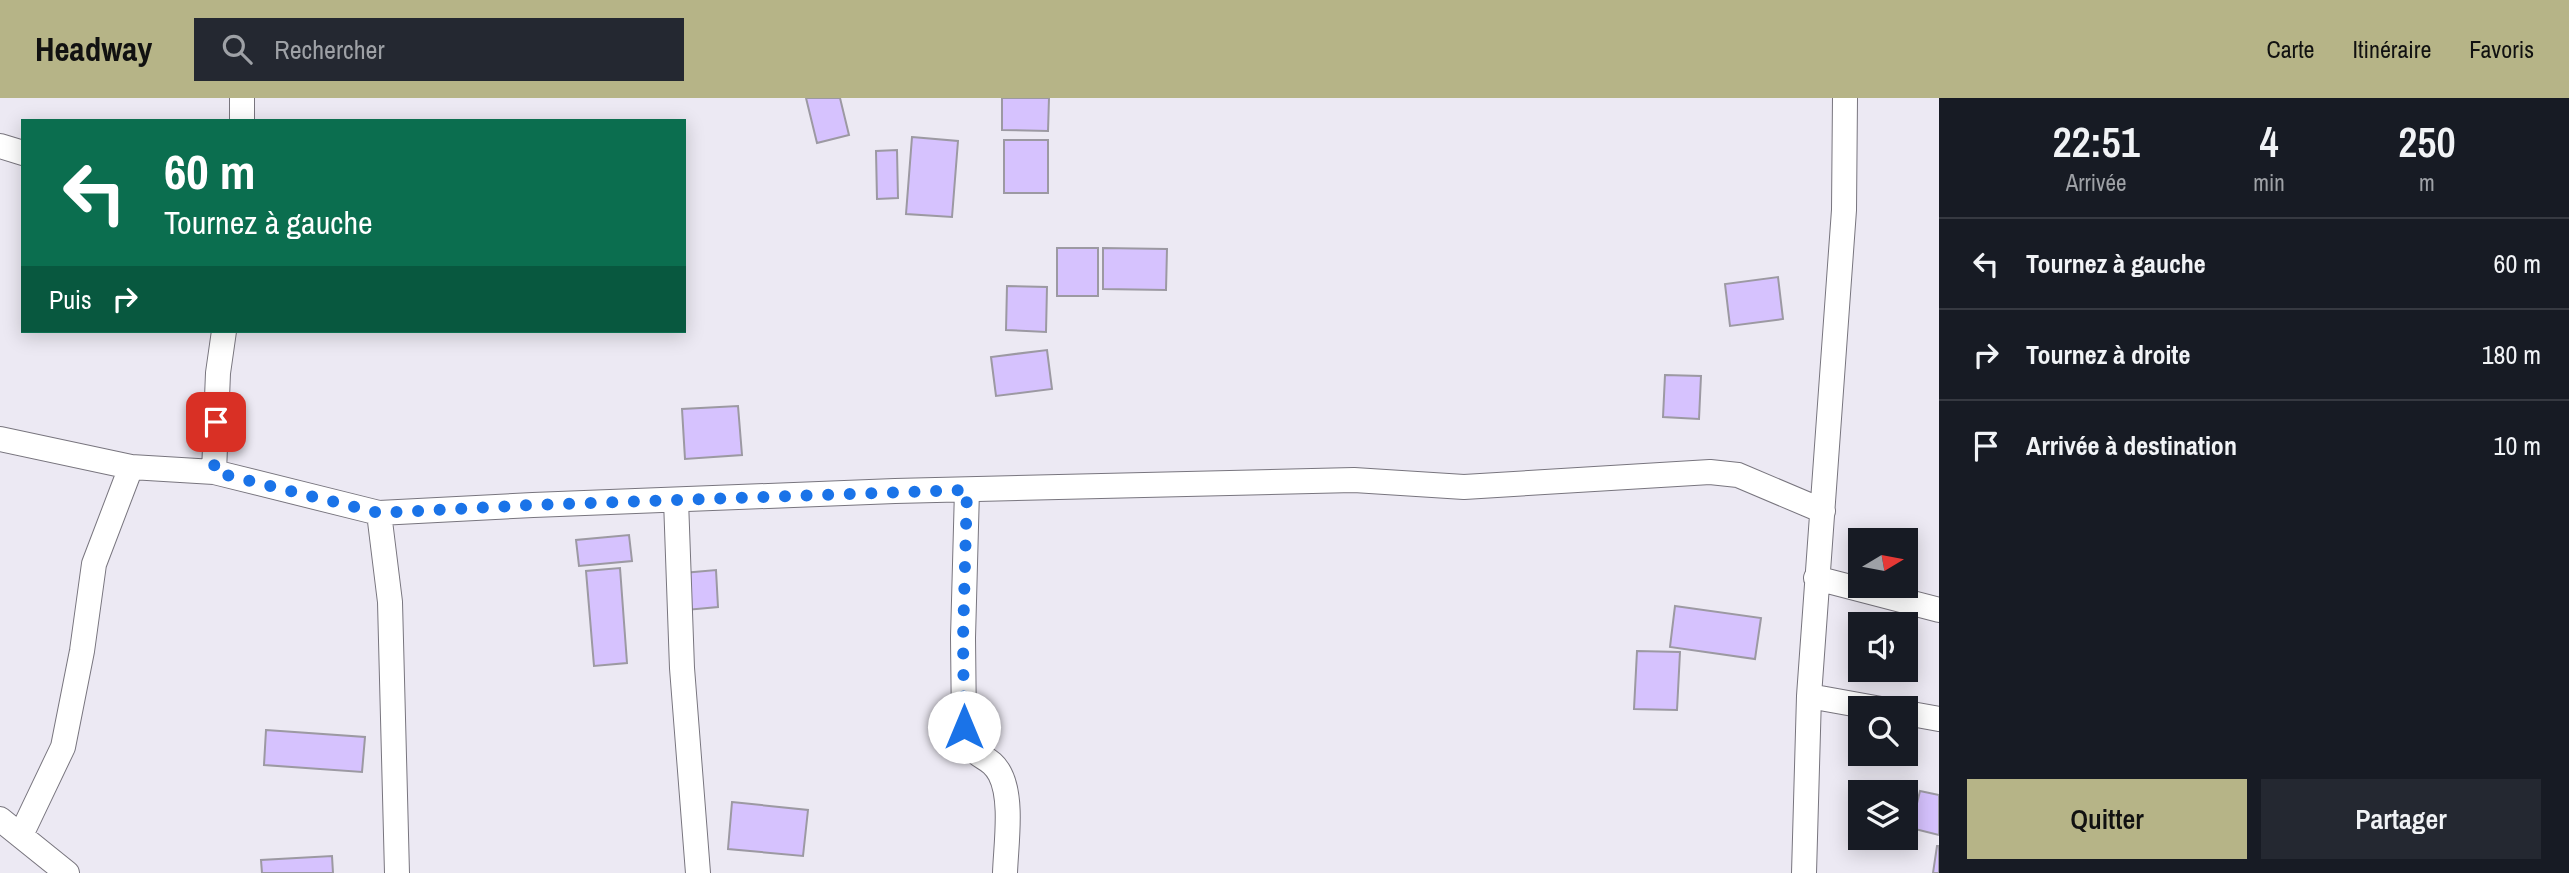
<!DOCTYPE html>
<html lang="fr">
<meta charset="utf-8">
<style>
:root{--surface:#171b24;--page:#242831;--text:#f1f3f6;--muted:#9ea1a6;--line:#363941;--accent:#b6b487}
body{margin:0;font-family:"Archivo Narrow",sans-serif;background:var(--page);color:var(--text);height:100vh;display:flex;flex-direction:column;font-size:26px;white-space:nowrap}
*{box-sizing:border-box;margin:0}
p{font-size:23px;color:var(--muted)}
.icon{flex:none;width:38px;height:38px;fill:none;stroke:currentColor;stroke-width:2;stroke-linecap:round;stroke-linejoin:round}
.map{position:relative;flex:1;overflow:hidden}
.details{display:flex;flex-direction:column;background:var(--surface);width:630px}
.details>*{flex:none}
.banner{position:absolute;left:21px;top:21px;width:665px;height:214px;border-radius:0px;box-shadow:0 4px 18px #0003;background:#0b6e4f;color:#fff;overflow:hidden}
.needle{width:46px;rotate:80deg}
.fabs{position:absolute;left:1848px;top:430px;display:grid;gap:14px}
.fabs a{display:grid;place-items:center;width:70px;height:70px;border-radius:0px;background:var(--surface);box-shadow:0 4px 18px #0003;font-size:35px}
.pin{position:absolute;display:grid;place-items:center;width:60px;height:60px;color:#fff;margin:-30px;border-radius:14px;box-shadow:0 4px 10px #0006}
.me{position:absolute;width:77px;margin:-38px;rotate:0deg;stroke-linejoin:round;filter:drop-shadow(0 0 5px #0008)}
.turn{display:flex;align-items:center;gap:24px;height:147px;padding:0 28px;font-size:32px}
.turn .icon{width:91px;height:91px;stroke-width:2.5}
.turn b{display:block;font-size:49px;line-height:60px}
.then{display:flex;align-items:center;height:66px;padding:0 28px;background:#0003;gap:14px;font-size:26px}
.eta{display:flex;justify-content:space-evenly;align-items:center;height:119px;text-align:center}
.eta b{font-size:42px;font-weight:600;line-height:49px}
.button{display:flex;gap:14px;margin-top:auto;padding:14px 28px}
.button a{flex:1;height:80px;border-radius:0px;background:var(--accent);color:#111;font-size:28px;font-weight:600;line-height:80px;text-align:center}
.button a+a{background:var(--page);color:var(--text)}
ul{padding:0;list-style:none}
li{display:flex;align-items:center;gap:21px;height:91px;padding:0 28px;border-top:2px solid var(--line)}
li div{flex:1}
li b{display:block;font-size:26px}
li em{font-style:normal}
header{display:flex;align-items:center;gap:42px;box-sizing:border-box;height:98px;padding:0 35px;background:var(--accent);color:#111}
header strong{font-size:33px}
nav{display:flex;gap:38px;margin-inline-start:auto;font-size:24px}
.search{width:490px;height:63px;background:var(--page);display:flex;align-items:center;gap:18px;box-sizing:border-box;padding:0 24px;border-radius:0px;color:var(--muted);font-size:26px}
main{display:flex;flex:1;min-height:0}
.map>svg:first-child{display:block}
.building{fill:#d6c2fe;stroke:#9c99a2;stroke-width:2}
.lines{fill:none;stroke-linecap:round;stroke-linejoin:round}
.minor-casing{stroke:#78757e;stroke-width:26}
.minor{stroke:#fff;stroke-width:24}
.route{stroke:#1a73e8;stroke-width:12;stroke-dasharray:0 21.6}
</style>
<header>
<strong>Headway</strong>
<div class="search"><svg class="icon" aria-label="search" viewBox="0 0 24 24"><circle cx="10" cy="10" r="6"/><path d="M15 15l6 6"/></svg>Rechercher</div>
<nav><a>Carte</a><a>Itinéraire</a><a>Favoris</a></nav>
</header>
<main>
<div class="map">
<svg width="1939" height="775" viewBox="0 0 1939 775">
<rect width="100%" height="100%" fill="#ece9f3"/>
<path class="building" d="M 806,0 L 840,0 L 849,37 L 817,45 Z
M 1002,0 L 1049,0 L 1048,33 L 1002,32 Z
M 912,39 L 958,43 L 952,119 L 906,116 Z
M 1004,42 L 1048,42 L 1048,95 L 1004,95 Z
M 897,52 L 898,100 L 877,101 L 876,53 Z
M 1057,150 L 1098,150 L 1098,198 L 1057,198 Z
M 1103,150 L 1167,151 L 1166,192 L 1103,191 Z
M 1778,179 L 1783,221 L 1730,228 L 1725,186 Z
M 1007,188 L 1047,189 L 1046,234 L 1006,232 Z
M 1047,252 L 1052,291 L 996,298 L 991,259 Z
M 1665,277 L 1701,278 L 1699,321 L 1663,319 Z
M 738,308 L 742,357 L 685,361 L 682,311 Z
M 629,437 L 632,463 L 579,468 L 576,442 Z
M 620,470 L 627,565 L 594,568 L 586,473 Z
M 716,472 L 718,509 L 686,512 L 683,475 Z
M 1675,508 L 1761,520 L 1755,561 L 1670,549 Z
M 1637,553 L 1680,554 L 1677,612 L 1634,611 Z
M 266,632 L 365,639 L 362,674 L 264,667 Z
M 1920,693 L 1939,697 L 1939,737 L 1911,730 Z
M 732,704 L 808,712 L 803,758 L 728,751 Z
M 1937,748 L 1939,748 L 1939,775 L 1933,775 Z
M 332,758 L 333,775 L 262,775 L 261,762 Z"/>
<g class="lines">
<g class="minor-casing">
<path id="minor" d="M 242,23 L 242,0
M 0,48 L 23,55
M 0,341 L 131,369 L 214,374 L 379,415 L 533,407 L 895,393 L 1354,382 L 1464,389 L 1710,374 L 1738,377 L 1823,413
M 214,374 L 218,275 L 224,233
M 967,392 L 963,540 L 964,629 C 971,665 988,653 1000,676 C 1013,701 1006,746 1005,775
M 676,402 L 682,570 L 698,775
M 379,415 L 390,504 L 397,775
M 1816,480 L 1939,512
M 1809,598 L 1881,611
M 1906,615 L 1939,621
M 0,721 L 67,775
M 21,737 L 63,649 L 82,553 L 94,466 L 131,369
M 1804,775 L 1809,598 L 1844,112 L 1845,0"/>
</g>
<use href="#minor" class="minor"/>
</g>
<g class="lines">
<path class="route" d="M 216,324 L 214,374 L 379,415 L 533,407 L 967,392 L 963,540 L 964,629"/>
</g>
</svg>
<div class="fabs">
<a><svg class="needle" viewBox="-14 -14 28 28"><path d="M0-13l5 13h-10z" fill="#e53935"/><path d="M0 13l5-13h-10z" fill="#9ea1a6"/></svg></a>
<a><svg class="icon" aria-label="sound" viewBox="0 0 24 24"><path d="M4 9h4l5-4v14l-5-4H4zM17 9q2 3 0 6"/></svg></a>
<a><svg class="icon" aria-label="search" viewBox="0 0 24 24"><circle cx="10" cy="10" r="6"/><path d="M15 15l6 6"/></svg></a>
<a><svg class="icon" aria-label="layers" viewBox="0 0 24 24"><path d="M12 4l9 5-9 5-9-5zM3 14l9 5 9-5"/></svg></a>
</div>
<div class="pin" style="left:216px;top:324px;background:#d93025"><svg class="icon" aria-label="arrive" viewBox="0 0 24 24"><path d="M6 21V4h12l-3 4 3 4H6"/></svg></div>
<svg class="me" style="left:964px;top:629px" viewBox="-20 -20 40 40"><circle r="19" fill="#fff"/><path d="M0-13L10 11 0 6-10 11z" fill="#1a73e8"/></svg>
<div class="banner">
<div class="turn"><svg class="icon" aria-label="left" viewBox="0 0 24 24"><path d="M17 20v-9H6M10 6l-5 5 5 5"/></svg><div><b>60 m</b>Tournez à gauche</div></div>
<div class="then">Puis<svg class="icon" aria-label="right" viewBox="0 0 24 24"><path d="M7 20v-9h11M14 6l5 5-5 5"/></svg></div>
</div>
</div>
<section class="details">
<div class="eta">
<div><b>22:51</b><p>Arrivée</p></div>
<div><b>4</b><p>min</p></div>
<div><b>250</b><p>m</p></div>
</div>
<ul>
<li><svg class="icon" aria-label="left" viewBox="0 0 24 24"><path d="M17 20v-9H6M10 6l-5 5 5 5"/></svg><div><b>Tournez à gauche</b></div><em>60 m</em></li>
<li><svg class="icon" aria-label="right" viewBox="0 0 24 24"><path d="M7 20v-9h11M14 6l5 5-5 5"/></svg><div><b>Tournez à droite</b></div><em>180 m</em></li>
<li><svg class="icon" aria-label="arrive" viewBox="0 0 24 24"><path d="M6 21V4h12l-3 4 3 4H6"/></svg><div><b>Arrivée à destination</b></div><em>10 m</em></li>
</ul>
<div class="button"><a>Quitter</a><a>Partager</a></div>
</section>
</main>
